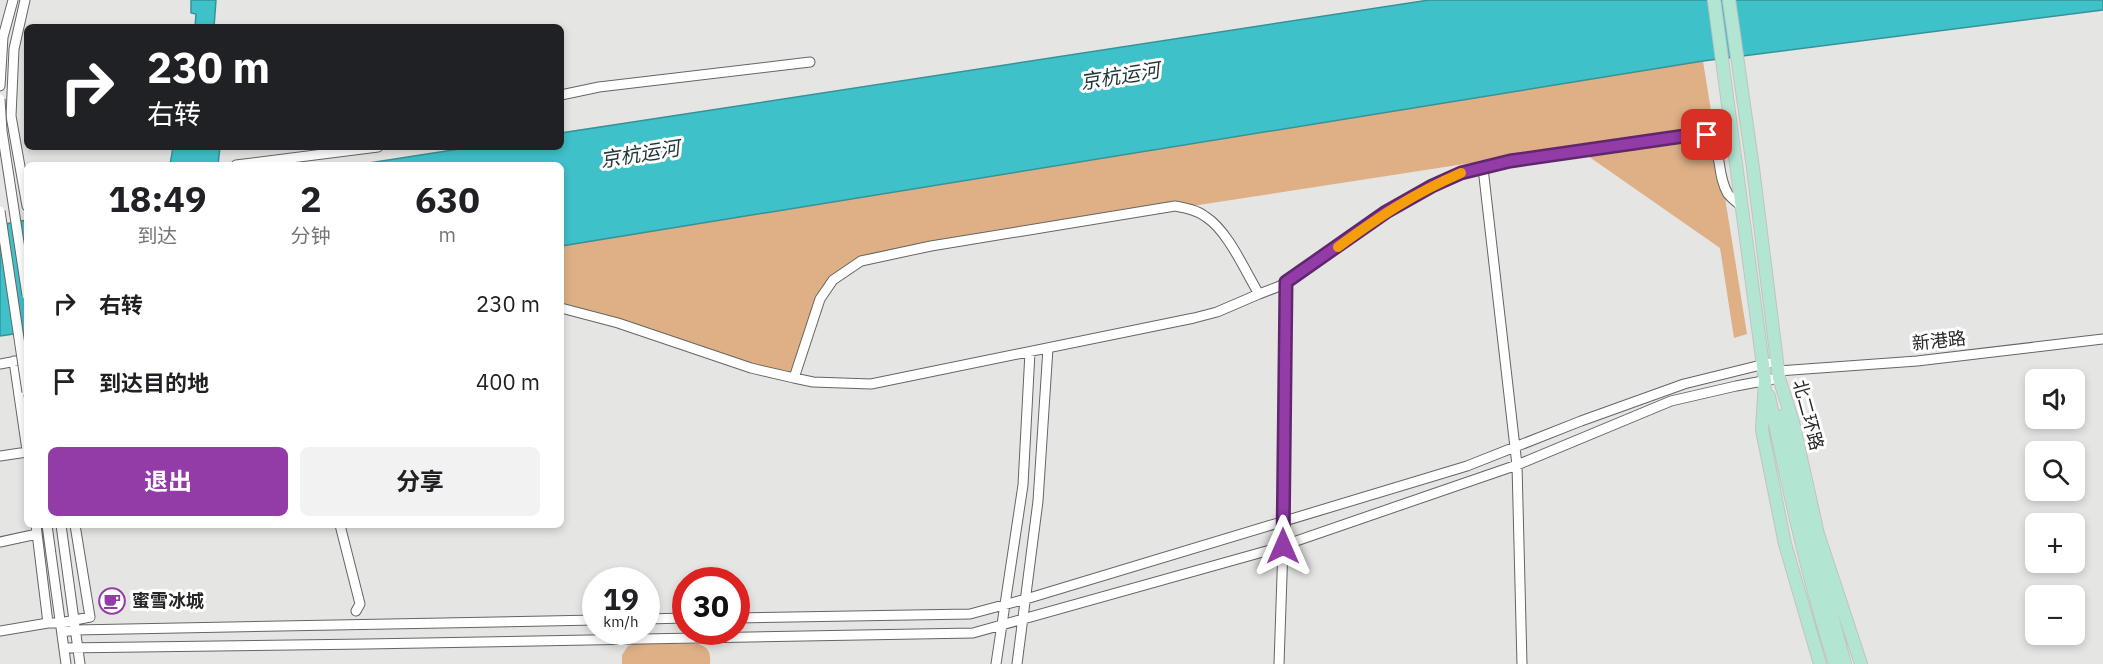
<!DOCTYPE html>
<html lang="zh">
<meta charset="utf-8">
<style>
:root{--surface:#fff;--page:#f2f2f2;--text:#202124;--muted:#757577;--accent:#933ca8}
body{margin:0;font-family:"IBM Plex Sans","Noto Sans SC",sans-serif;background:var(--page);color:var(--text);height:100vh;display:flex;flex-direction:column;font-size:22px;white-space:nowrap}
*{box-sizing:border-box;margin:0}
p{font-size:20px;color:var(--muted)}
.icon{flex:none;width:33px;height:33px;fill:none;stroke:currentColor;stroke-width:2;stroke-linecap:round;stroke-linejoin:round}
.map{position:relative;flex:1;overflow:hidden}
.details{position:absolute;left:24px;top:162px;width:540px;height:366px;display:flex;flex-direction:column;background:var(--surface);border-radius:9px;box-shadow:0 3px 9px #0003}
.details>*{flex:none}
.guide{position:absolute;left:24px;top:24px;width:540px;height:126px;border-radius:9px;box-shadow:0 3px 9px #0003;background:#202124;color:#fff;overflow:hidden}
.tools{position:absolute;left:2025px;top:369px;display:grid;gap:12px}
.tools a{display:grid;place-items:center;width:60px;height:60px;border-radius:9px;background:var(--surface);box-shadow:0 3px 9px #0003;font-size:30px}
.speed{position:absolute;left:582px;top:567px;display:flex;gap:12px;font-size:30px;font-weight:700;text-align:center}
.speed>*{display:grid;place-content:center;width:78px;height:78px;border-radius:50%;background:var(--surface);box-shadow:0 3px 9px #0003;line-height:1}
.speed small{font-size:15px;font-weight:400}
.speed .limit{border:9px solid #d22;background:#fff;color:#111}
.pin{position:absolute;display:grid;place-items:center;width:51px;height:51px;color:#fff;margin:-26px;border-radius:12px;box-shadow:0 3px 9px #0006}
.me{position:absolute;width:66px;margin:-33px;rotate:0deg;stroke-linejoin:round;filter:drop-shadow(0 0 4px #0008)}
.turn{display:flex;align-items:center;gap:21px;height:126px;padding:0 24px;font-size:27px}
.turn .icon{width:78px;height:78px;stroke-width:2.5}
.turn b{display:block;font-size:42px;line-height:51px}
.eta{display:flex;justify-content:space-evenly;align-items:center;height:102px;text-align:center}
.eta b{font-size:36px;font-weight:700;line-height:42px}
.cta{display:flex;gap:12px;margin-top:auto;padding:12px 24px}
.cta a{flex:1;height:69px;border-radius:9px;background:var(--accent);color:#fff;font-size:24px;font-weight:700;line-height:69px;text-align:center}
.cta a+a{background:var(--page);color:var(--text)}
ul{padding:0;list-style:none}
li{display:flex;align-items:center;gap:18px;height:78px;padding:0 24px}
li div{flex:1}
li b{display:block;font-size:22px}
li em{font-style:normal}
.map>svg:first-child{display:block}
.green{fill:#dfb086}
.water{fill:#3fc1ca;stroke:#379298;stroke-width:1.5}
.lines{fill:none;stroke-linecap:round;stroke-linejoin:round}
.minor-casing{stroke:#646663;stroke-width:11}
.major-casing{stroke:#c2c2c2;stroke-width:14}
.minor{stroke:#fff;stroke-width:9}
.major{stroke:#b3e6d2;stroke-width:12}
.minor-bridge-casing{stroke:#646663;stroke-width:11;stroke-linecap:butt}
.minor-bridge{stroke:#fff;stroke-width:9}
.route-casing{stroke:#60276d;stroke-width:15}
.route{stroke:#933ca8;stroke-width:10}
.slow{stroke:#f59e0b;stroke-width:10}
.labels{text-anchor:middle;stroke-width:6;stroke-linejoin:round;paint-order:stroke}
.street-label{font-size:18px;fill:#252625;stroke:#fff}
.poi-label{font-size:18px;font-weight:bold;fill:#252625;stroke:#fff;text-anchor:start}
.water-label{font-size:20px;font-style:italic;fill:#1f3536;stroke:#fff}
</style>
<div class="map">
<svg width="2103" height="664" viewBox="0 0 2103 664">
<rect width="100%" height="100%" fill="#e5e6e3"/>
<path class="green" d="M 1703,61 L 1747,334 L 1734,338 L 1720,248 L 1575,147 L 867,256 L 842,272 L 832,274 L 816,297 L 791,373 L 752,364 L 561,303 L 561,246 Z
M 638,643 L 699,644 C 709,648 711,653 710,664 L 622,664 L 622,655 L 628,646 Z"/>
<path class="water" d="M 191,0 L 216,0 L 214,27 L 195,27 L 196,14 L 191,13 Z
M 1429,0 L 2103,0 L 2103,10 L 1703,61 L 561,246 L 561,165 L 356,165 L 472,147 L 561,147 L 561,133 Z
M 173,147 L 220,147 L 218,165 L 170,165 Z
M 27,220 L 27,332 L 0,336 L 0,225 Z"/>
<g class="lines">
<g class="minor-casing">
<path id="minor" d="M 25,0 L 14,49 L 11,116 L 27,206
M 0,86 L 3,37 L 13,0
M 561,95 L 599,87 L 810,62
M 236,165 L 378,147
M 1483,168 L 1517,465 L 1522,664
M 561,308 L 618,323 L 751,368 L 794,378 L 820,299 L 833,280 L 861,261 L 931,246 L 1175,206 C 1186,208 1197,210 1206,217 C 1228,231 1245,271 1259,294 L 1280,286 L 1386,212 L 1432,186 L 1461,173 L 1510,161 L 1698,134 L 1713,139 C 1721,156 1718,178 1728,194 C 1732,199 1738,203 1742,207
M 14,361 L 27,450
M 0,364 L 27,359
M 1778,371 L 1917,361 L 2103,339
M 794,378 L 813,382 L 871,384 L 1194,318 L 1217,312 L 1259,294
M 0,456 L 27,452
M 36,525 L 48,623 L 60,623 L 90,617 L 75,525
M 47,525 L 66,664
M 61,525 L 80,664
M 340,525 L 360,604 L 356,611
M 0,542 L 37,534
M 736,618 L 970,614 L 1026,599 L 1467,466 L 1581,421 L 1684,384 L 1769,363
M 646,619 L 686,618
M 0,631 L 48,623
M 62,632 L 75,630 L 596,620
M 64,648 L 366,644 L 973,633 L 1270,550 L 1517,465 L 1671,401 L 1736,386 L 1779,378
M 996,664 L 1023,485 L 1030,352
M 1017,664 L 1038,501 L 1048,348
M 1279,664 L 1283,546 L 1286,282"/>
</g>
<g class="major-casing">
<path id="major" d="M 1714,0 L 1765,380 L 1762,430 L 1785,544 L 1820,664
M 1729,0 L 1753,168 L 1779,378 L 1793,422 L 1818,534 L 1861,664
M 1769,396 C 1788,486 1807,576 1835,664
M 1784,415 L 1792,465 L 1845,664"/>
</g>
<use href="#minor" class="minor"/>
<use href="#major" class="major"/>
<g class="minor-bridge-casing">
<path id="minor-bridge" d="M 0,99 L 2,131 L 27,295
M 0,211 L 27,392"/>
</g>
<use href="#minor-bridge" class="minor-bridge"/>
</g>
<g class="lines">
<g class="route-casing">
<path id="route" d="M 1283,546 L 1286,282 L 1386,212 L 1432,186 L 1461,173 L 1510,161 L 1698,134 L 1707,135"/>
</g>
<use href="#route" class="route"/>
<path class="slow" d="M 1338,247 C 1380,216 1413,194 1461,173"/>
</g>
<defs>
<g id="cafe-ring" transform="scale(1.35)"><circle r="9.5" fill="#fff" stroke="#933ca8" stroke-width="1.5"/><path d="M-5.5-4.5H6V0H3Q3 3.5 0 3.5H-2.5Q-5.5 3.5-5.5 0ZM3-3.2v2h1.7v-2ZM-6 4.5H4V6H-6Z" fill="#933ca8"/></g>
</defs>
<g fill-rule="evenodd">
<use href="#cafe-ring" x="112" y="601"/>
</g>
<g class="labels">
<g class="street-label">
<text transform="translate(1939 341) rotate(-6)" y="6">新港路</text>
<text transform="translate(1808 415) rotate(75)" y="6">北二环路</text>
</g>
<g class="poi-label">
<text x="132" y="607">蜜雪冰城</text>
</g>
<g class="water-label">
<text transform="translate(1120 76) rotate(-9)" y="7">京杭运河</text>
<text transform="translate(640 154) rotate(-9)" y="7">京杭运河</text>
</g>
</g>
</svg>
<div class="tools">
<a><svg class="icon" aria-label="sound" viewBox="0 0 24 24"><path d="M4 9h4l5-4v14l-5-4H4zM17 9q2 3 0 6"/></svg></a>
<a><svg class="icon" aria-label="search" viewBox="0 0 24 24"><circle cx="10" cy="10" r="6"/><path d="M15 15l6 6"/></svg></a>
<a>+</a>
<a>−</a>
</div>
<div class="speed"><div>19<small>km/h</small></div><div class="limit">30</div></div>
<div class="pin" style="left:1707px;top:135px;background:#d93025"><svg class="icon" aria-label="arrive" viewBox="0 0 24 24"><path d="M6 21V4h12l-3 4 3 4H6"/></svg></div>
<svg class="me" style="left:1283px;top:546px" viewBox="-20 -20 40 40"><path d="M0-17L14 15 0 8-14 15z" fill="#933ca8" stroke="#fff" stroke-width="4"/></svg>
<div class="guide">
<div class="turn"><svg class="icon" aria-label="right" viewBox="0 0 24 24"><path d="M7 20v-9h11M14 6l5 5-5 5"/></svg><div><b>230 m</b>右转</div></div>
</div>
<section class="details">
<div class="eta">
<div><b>18:49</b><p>到达</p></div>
<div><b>2</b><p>分钟</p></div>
<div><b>630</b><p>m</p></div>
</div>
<ul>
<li><svg class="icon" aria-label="right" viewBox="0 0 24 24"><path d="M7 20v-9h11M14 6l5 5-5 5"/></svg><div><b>右转</b></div><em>230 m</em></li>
<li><svg class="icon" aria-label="arrive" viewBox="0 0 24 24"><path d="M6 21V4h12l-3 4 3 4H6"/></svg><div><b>到达目的地</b></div><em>400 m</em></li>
</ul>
<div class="cta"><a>退出</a><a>分享</a></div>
</section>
</div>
